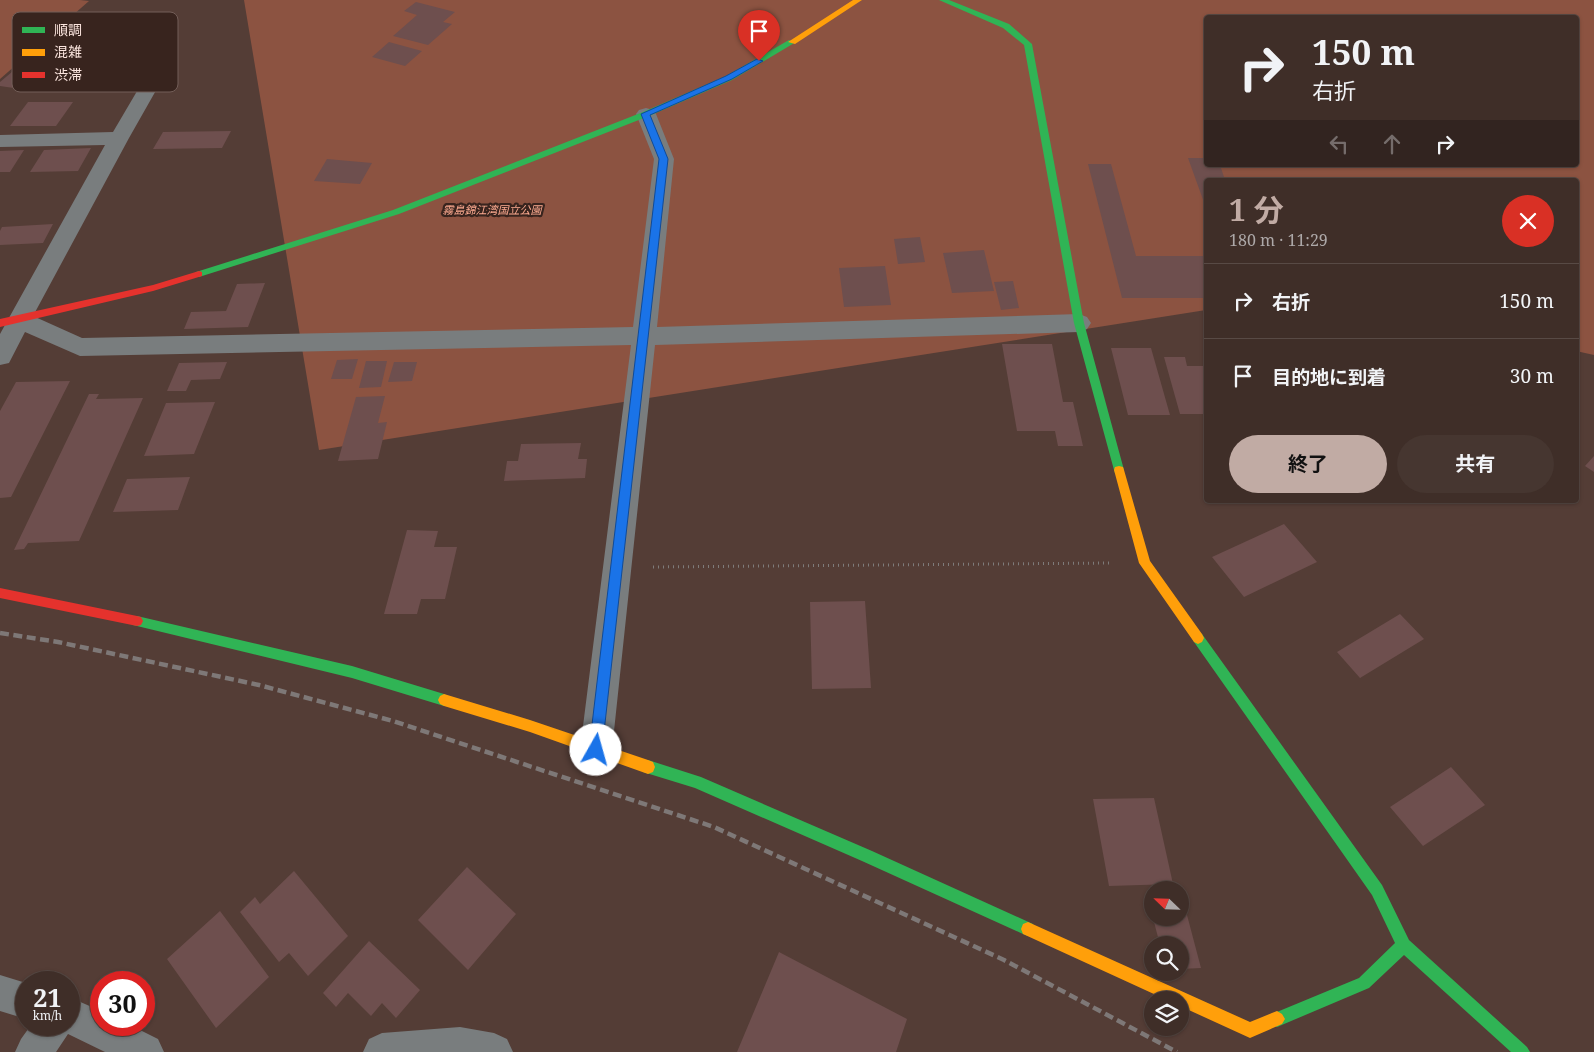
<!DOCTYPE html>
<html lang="ja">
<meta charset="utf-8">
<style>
:root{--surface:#3f2e28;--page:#463630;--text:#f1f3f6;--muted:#ada8a8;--line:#584a45;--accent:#c1aba4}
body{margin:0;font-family:"Noto Serif","Noto Sans JP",serif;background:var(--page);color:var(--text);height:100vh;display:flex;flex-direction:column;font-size:19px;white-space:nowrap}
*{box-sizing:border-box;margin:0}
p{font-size:16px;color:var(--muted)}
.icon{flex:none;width:28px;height:28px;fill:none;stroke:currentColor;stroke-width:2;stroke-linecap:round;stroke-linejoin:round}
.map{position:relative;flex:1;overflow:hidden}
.panel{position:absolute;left:1204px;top:178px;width:375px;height:325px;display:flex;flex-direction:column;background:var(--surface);border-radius:5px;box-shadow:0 1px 4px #0004,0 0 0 1px var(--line)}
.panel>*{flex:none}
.top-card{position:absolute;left:1204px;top:15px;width:375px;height:152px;border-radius:5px;box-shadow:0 1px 4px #0004,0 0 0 1px var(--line);background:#3f2e28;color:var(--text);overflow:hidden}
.needle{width:32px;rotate:293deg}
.controls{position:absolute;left:1144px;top:881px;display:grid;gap:10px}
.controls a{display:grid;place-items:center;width:45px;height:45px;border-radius:50%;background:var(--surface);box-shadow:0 1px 4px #0004,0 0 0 1px var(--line);font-size:25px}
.speed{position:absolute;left:15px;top:971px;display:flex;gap:10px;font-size:25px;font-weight:700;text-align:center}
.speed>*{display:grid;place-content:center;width:65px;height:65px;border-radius:50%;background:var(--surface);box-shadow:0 1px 4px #0004,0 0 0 1px var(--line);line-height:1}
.speed small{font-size:12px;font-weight:400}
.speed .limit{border:8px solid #d22;background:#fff;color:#111}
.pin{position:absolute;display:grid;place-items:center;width:42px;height:42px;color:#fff;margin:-51px -21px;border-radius:50% 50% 50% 0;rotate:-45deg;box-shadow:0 0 5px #0007}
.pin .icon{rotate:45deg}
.me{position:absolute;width:55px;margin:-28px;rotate:7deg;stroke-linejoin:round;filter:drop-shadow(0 0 4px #0008)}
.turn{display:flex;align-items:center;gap:18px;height:105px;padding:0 25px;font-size:22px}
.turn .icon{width:65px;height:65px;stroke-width:2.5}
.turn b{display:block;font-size:35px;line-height:42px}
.lanes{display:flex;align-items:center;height:48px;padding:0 25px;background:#0003;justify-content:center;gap:25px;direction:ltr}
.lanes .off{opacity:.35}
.round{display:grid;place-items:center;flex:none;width:52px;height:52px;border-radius:26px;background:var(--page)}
.head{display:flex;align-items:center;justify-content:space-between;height:85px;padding:0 25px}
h1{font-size:30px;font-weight:700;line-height:38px;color:var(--accent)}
.button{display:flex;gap:10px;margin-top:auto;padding:10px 25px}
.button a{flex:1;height:58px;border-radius:30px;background:var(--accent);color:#111;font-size:20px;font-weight:700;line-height:58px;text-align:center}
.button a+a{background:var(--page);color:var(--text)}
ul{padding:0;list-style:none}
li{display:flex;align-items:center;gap:15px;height:75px;padding:0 25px;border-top:1px solid var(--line)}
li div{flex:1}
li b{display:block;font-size:19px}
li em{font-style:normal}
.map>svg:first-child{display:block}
.green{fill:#8c5341;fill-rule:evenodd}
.building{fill:#6e4f4e}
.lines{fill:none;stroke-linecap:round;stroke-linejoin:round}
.path{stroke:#7e7b7a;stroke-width:3;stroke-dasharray:1 4;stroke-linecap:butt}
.street{fill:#797d7e;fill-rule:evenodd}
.fast{fill:#30b455;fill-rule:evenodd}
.slow{fill:#ff9f0a;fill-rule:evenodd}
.jam{fill:#e5322d;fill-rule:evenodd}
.rail{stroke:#7e7877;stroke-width:4.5;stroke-dasharray:9 4.5;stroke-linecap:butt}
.route{fill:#1a73e8;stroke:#114b97}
.labels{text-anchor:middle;stroke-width:4.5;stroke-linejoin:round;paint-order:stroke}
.far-park-label{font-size:11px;font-style:italic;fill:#feab91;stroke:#38241e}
.key{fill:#38241e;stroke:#735e58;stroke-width:1}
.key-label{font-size:14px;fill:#fce6df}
</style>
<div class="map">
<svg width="1594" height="1052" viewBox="0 0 1594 1052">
<rect width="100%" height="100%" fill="#543d36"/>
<path class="green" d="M 0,0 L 80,0 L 89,1 L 0,79 Z
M 244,0 L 1594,0 L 1594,355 L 1576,351 L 1576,180 L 1206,180 L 1206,310 L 319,450 ZM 1206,18 L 1576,18 L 1576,165 L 1206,165 Z"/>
<path class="building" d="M 416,2 L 455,12 L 443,22 L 452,24 L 428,45 L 393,36 L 417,15 L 404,11 Z
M 389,42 L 422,51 L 405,66 L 372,57 Z
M 49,56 L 70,59 L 34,91 L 0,86 L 0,82 L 25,61 L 41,63 Z
M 28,102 L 73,102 L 56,126 L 10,126 Z
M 231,131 L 222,148 L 153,149 L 163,132 Z
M 91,148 L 78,171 L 30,172 L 44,150 Z
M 24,150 L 10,172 L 0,172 L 0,151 Z
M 1188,158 L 1206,158 L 1206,165 L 1220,165 L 1225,180 L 1206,180 L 1206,208 Z
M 327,159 L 372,163 L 360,184 L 314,181 Z
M 1088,164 L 1111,164 L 1136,256 L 1206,256 L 1206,298 L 1122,298 Z
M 53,224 L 43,243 L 0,245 L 0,231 L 2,227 Z
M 920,237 L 925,262 L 898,264 L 894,239 Z
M 984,250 L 994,291 L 952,293 L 943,253 Z
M 885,266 L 891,305 L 844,307 L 839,268 Z
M 1013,281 L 1019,308 L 1001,310 L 994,282 Z
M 265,283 L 248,327 L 184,329 L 191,312 L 226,311 L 237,284 Z
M 1002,344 L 1052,344 L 1063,402 L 1073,402 L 1083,446 L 1058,446 L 1055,431 L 1017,431 Z
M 1111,348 L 1151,348 L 1170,415 L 1128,415 Z
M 1164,357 L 1185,357 L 1187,366 L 1206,366 L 1206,414 L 1180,414 Z
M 358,359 L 352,379 L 331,379 L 337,360 Z
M 366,361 L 387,361 L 381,387 L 359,388 Z
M 227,362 L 220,379 L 191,380 L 186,391 L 167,391 L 179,363 Z
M 394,362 L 417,362 L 412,381 L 388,382 Z
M 70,381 L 11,497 L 0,498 L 0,411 L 16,382 Z
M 89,394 L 99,394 L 96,399 L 143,398 L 79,541 L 28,543 L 24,549 L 14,550 Z
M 385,396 L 378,423 L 387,422 L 378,459 L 338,461 L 356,397 Z
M 215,402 L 194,454 L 144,456 L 166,403 Z
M 581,443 L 578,459 L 587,459 L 585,478 L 504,481 L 507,461 L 518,461 L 521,444 Z
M 1594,456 L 1594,472 L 1585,466 Z
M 190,477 L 178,510 L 113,512 L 127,479 Z
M 1284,524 L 1317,562 L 1244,597 L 1212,557 Z
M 407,530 L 438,531 L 434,547 L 457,547 L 445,599 L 421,599 L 417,614 L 384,614 Z
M 865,601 L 871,688 L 812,689 L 810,602 Z
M 1400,614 L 1424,639 L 1360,678 L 1337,652 Z
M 1451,767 L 1485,805 L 1423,846 L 1390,807 Z
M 1154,798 L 1173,884 L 1109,886 L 1093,799 Z
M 467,867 L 516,914 L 468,970 L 418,920 Z
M 294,871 L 348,936 L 308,976 L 289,953 L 279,962 L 240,912 L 255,897 L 260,904 Z
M 220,911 L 269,977 L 216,1028 L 167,959 Z
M 1180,915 L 1187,915 L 1201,968 L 1180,969 L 1180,945 L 1160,945 L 1153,918 L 1180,918 Z
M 369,941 L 420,990 L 396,1018 L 382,1003 L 371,1016 L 348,993 L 336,1007 L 323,993 Z
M 779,952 L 907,1019 L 896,1052 L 737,1052 Z"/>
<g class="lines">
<path class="path" d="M 653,567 L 1109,563"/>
<path class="street" d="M 162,58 L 169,60 L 171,64 L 129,138 L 33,316 L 82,338 L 633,327 L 654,159 L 636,114 L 639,110 L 646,108 L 653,110 L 656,114 L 674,159 L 657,327 L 1079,314 L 1087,317 L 1091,323 L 1087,329 L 1079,332 L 655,345 L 612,750 L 607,761 L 596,766 L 585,761 L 580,750 L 631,345 L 80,356 L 25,332 L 9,363 L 0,365 L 0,334 L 105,145 L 0,147 L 0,135 L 113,132 L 153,64 L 155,60 Z
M 0,975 L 26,983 L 26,1019 L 0,1011 Z
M 69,997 L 101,1011 L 101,1025 L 130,1025 L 158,1039 L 164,1052 L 105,1052 L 68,1034 L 56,1052 L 15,1052 L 21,1039 L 31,1025 L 69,1025 Z
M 460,1027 L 494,1033 L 507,1039 L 513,1052 L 363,1052 L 369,1039 L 382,1033 Z"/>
<path class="fast" d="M 939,0 L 949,0 L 1009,24 L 1032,44 L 1084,323 L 1124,470 L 1123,473 L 1115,473 L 1114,470 L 1074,323 L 1024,45 L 1003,28 Z
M 789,40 L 796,42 L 732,80 L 649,116 L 399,214 L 199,277 L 194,274 L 196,272 L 393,210 L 643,112 L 726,76 Z
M 137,616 L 352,666 L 444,694 L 448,696 L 450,700 L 448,704 L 444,706 L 352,678 L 137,626 L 133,625 L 131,621 L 133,617 Z
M 1198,632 L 1202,634 L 1382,885 L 1409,940 L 1527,1047 L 1530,1052 L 1511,1052 L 1404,955 L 1369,988 L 1277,1027 L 1272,1024 L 1269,1019 L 1272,1014 L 1359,978 L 1395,943 L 1372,895 L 1194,642 L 1192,638 L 1194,634 Z
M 648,760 L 701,777 L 872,851 L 1033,924 L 1035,929 L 1033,934 L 1028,936 L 1023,934 L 862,861 L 695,788 L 643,772 L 641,767 L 643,762 Z"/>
<path class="slow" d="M 853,0 L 862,0 L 795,44 L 788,42 Z
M 1119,466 L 1123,467 L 1124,470 L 1150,561 L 1202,634 L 1204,638 L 1202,642 L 1198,644 L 1194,642 L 1139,563 L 1114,470 L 1115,467 Z
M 444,694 L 530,720 L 648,760 L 653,762 L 655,767 L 653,772 L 648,774 L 530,732 L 444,706 L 440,704 L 438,700 L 440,696 Z
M 1028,922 L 1250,1022 L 1277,1011 L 1282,1014 L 1285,1019 L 1282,1024 L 1250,1038 L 1180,1006 L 1180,1000 L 1167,1000 L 1023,934 L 1021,929 L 1023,924 Z"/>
<path class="jam" d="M 199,271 L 202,272 L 202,276 L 153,291 L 0,327 L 0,319 L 153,285 Z
M 0,588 L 137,616 L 141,617 L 143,621 L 141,625 L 137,626 L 0,598 Z"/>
<path class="rail" d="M 0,633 L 58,642 L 259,685 L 393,721 L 714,827 L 1004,960 L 1177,1052"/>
</g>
<path class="route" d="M 757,59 L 763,61 L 732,79 L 650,115 L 668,159 L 602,750 L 601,754 L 596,756 L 591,754 L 589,750 L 659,159 L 641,114 L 726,76 Z"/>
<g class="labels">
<g class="far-park-label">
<text x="492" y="214">霧島錦江湾国立公園</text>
</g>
</g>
<rect x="12" y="12" width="166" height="80" rx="8" class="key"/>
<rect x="22" y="27" width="23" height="6" fill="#30b455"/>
<rect x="22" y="49" width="23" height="7" fill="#ff9f0a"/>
<rect x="22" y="72" width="23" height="6" fill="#e5322d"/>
<g class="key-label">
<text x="54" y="35">順調</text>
<text x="54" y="57">混雑</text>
<text x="54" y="80">渋滞</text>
</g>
</svg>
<div class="controls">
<a><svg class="needle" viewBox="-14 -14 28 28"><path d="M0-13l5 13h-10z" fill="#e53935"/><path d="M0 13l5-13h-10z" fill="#ada8a8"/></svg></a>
<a><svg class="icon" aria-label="search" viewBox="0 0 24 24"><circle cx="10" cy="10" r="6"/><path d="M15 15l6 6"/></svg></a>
<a><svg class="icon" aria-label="layers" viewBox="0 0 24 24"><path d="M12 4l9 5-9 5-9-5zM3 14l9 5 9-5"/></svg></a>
</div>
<div class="speed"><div>21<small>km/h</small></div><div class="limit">30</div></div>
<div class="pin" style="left:759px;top:61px;background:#d93025"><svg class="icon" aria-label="arrive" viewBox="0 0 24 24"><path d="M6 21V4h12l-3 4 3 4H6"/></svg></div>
<svg class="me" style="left:596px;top:750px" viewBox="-20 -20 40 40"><circle r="19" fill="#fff"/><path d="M0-13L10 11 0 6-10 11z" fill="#1a73e8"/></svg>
<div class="top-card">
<div class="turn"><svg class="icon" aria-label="right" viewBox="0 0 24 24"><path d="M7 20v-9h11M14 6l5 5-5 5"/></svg><div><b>150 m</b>右折</div></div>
<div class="lanes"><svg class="icon off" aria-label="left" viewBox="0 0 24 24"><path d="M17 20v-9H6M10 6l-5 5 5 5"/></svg><svg class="icon off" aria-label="ahead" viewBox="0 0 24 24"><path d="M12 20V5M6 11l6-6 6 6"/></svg><svg class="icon" aria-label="right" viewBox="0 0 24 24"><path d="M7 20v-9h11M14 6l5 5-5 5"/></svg></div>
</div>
<section class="panel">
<div class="head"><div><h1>1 分</h1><p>180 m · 11:29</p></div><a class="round" style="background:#d93025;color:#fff"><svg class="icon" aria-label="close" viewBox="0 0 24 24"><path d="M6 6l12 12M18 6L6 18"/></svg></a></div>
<ul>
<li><svg class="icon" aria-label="right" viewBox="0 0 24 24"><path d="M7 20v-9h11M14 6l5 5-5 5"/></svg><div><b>右折</b></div><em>150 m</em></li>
<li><svg class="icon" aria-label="arrive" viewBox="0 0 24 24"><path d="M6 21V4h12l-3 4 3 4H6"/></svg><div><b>目的地に到着</b></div><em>30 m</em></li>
</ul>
<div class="button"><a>終了</a><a>共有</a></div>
</section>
</div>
